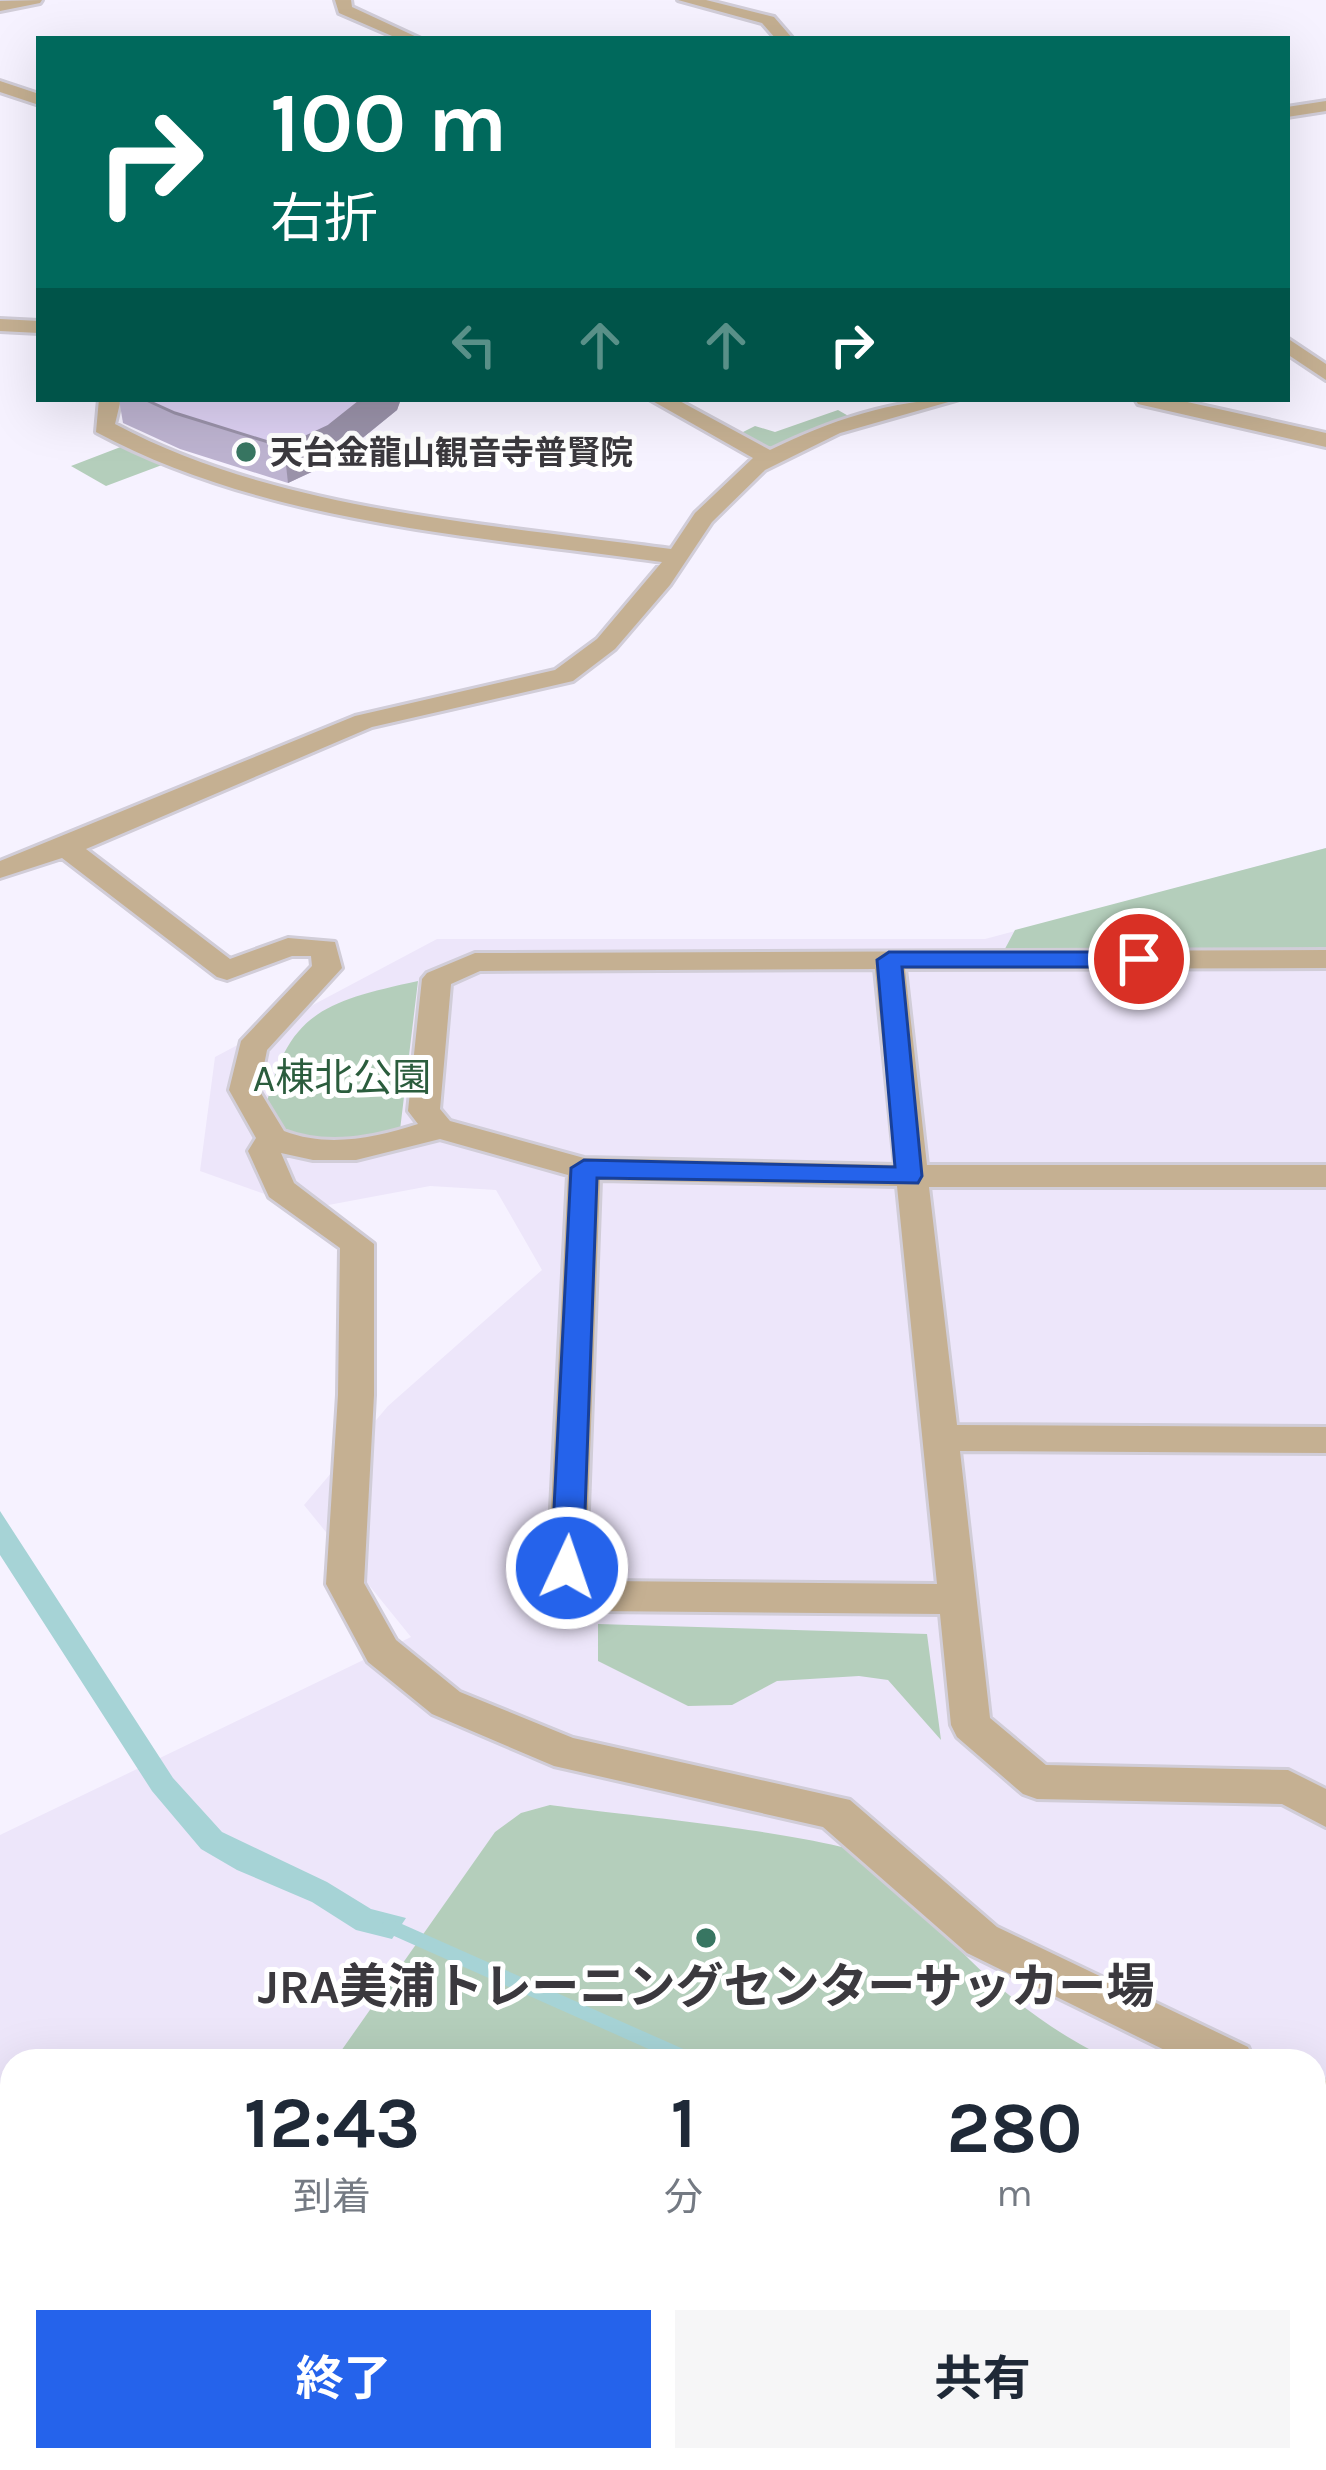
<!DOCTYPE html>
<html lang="ja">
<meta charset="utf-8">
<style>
:root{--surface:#fff;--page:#f6f6f7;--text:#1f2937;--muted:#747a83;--accent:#2563eb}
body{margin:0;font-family:Karla,"Noto Sans JP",sans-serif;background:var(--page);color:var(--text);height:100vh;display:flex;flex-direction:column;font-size:45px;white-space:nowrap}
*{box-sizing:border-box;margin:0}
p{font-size:39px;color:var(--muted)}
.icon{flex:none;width:66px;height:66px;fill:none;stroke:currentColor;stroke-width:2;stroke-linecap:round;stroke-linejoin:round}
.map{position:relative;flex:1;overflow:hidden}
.details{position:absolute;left:0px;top:2049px;width:1326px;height:423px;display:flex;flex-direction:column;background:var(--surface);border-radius:36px 36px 0 0;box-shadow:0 12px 48px #0002}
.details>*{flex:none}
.top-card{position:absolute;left:36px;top:36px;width:1254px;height:366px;border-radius:0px;box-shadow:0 12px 48px #0002;background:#00695c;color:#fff;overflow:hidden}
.pin{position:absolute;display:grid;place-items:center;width:102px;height:102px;color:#fff;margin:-51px;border:6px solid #fff;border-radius:50%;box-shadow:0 3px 12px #0007}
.me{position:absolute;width:132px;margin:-66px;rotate:3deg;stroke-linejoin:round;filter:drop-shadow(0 0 9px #0008)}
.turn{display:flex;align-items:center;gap:42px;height:252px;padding:0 36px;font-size:54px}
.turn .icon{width:156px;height:156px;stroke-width:2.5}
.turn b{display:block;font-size:84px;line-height:102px}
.lanes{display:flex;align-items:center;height:114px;padding:0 36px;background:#0003;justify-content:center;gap:60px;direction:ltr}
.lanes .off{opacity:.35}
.eta{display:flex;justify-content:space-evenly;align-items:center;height:204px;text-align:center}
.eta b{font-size:72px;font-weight:700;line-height:84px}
.cta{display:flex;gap:24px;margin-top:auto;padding:24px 36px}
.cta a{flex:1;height:138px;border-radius:0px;background:var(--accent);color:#fff;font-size:48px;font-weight:700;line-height:138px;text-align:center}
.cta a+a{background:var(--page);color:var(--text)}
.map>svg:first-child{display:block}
.built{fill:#ede6fa}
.green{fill:#b4cebb}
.water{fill:#a6d3d6}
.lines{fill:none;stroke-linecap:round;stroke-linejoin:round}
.stream{stroke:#a6d3d6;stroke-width:14}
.minor-casing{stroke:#d1cdd8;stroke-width:6}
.tertiary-casing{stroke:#d1cdd8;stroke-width:6}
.minor{fill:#c5b092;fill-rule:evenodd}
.tertiary{fill:#c5b092;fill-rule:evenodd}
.wall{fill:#bdb3d0}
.shaded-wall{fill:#9a92a9}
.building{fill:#dcd0f2;stroke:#9a92a9;stroke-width:3}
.route{fill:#2563eb;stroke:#184099;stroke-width:3}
.poi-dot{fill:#387662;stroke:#fff;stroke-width:4.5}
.labels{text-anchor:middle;stroke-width:10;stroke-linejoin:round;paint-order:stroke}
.far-poi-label{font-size:33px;font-weight:bold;fill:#3b393e;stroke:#fff;text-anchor:start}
.park-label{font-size:39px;fill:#2b5d3d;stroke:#fff}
.near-poi-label{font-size:48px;font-weight:bold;fill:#3b393e;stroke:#fff}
</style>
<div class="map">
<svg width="1326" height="2470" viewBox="0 0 1326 2470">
<rect width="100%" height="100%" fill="#f6f2ff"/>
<path class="built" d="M 1326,848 L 1326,2470 L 477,2470 L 484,2460 L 1314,2460 L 1314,2061 L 12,2061 L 12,2150 L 0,2145 L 0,1835 L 411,1637 L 304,1505 L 388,1406 L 542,1270 L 496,1190 L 430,1186 L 307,1209 L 200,1171 L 215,1057 L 437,939 L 985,939 Z"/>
<path class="green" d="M 838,410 L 859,422 L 769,458 L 731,438 L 755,426 L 775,432 Z
M 131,443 L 170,462 L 106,486 L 71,466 Z
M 1326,848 L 1326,959 L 999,960 L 1015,930 Z
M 418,981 L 400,1130 L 376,1141 L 295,1139 L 264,1116 C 285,1014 321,1002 418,981 Z
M 598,1624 L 927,1634 L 941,1740 L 888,1680 L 859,1676 L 777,1681 L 732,1705 L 688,1706 L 598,1661 Z
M 550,1805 C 612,1814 848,1835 886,1863 C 923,1889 939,1930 970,1960 C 1008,1998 1064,2040 1114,2061 L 334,2061 L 495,1832 L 521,1813 Z
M 1314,2134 L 1326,2138 L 1326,2470 L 720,2470 L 709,2464 L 567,2468 L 551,2460 L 1314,2460 Z
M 0,2265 L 12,2265 L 12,2460 L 455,2460 L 473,2470 L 0,2470 Z"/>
<path class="water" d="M 0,1511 L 173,1778 L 222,1832 L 327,1882 L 371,1909 L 406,1918 L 392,1939 L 356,1930 L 312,1902 L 237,1870 L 201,1849 L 152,1791 L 0,1555 Z"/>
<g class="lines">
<path class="stream" d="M 389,1926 L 693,2061
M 1314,2341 L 1326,2346"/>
<g class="minor-casing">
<path id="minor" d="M 335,0 L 351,0 L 352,7 L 421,39 L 399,39 L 339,13 Z
M 678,0 L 706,0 L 774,17 L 793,39 L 776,39 L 762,23 Z
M 1326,101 L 1326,111 L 1287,117 L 1287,107 Z
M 0,319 L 39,321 L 39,333 L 0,331 Z
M 99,399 L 121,399 L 115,424 C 277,511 491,524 671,549 L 695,513 L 753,458 L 649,399 L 676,399 L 770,450 C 830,421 892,399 959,399 L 840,433 L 765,470 L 712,522 L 670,585 L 615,649 L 573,681 L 372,727 L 86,849 L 230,959 L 288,938 L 335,942 L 342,968 L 267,1050 L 259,1090 L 284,1131 C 328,1148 374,1138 418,1124 L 408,1111 L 422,979 L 427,973 L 475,953 L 1326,950 L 1326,968 L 905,969 L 927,1165 L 1326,1165 L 1326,1187 L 929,1187 L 957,1425 L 1326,1427 L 1326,1453 L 960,1451 L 990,1718 L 1046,1765 L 1288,1770 L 1326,1789 L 1326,1827 L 1282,1804 L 1037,1799 L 1023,1794 L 957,1737 L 951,1725 L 940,1614 L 596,1611 L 583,1607 L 548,1568 L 568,1175 L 440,1139 L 356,1160 L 313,1160 L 281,1153 L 294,1183 L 374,1244 L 374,1395 L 364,1583 L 396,1640 L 460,1692 L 573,1738 L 850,1800 L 997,1927 L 1248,2047 L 1254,2061 L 1187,2061 L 967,1953 L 823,1827 L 554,1766 L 432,1714 L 368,1662 L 326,1584 L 338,1395 L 340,1248 L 269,1197 L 248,1151 L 256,1138 L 229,1090 L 241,1041 L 312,966 L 311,956 L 292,956 L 227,980 L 217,977 L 62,858 L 0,878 L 0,861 L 355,716 L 555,670 L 597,639 L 662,562 C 475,536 264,523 96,432 ZM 875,969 L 895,1165 L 584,1158 L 450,1121 L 440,1109 L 451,984 L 480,971 ZM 600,1180 L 897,1186 L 937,1584 L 605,1581 L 586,1563 Z
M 1135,399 L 1174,399 L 1326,433 L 1326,447 L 1138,404 Z
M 1314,2076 L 1326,2081 L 1326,2124 L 1314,2119 Z
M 0,2105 L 12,2106 L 12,2148 L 0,2147 Z
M 531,2460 L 591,2460 L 595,2470 L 535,2470 Z"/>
</g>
<g class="tertiary-casing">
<path id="tertiary" d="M 42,0 L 40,3 L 0,11 L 0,1 Z
M 0,81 L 39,94 L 39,105 L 0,92 Z
M 1287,338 L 1326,364 L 1326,380 L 1287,354 Z"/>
</g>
<use href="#minor" class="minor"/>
<use href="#tertiary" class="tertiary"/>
</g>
<path class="wall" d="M 119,399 L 401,399 L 397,410 L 333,462 L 288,483 L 180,449 L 123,423 Z"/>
<path class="shaded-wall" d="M 363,399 L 401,399 L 397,410 L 333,462 L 288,483 L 284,447 Z"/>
<path class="building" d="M 144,399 L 363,399 L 329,426 L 284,447 L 175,413 Z"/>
<path class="route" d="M 889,952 L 1139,952 L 1151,959 L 1139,967 L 902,967 L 922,1176 L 918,1183 L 597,1178 L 583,1568 L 578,1577 L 556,1577 L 551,1568 L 571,1168 L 584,1160 L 895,1167 L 877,960 Z"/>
<g class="poi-dot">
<circle cx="246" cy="452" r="12"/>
<circle cx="706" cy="1938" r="12"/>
</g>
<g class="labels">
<g class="far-poi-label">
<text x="270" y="464">天台金龍山観音寺普賢院</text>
</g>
<g class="park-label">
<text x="342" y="1091">A棟北公園</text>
</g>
<g class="near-poi-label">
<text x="706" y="2003">JRA美浦トレーニングセンターサッカー場</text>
</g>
</g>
</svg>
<div class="pin" style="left:1139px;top:959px;background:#d93025"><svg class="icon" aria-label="arrive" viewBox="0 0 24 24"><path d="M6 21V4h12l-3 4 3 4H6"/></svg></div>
<svg class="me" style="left:567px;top:1568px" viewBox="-20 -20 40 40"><circle r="17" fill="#2563eb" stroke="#fff" stroke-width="3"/><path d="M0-11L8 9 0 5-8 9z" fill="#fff"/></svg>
<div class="top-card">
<div class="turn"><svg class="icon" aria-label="right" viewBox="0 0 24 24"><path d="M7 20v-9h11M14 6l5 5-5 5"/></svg><div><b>100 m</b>右折</div></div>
<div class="lanes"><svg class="icon off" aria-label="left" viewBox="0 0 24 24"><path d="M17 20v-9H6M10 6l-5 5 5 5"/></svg><svg class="icon off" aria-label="ahead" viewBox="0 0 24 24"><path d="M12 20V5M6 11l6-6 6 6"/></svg><svg class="icon off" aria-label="ahead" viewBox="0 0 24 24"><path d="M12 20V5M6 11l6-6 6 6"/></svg><svg class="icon" aria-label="right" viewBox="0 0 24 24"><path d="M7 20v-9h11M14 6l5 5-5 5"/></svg></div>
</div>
<section class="details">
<div class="eta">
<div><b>12:43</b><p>到着</p></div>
<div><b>1</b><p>分</p></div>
<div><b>280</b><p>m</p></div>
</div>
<div class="cta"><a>終了</a><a>共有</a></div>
</section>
</div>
